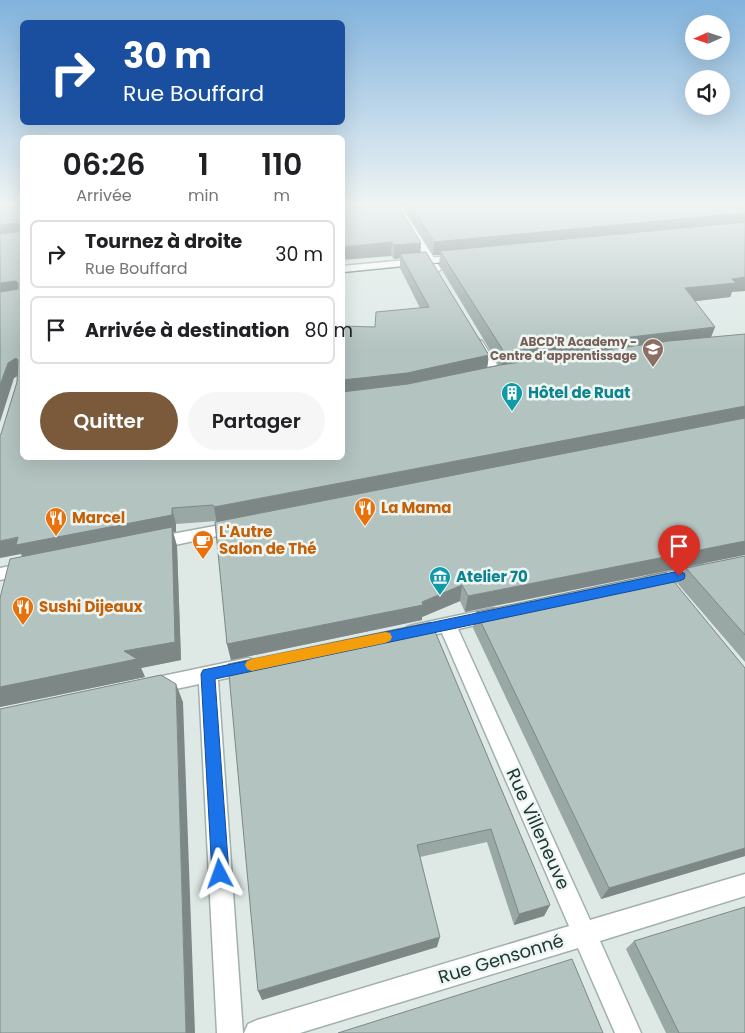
<!DOCTYPE html>
<html lang="fr">
<meta charset="utf-8">
<style>
:root{--surface:#fff;--page:#f6f6f6;--text:#202124;--muted:#757577;--line:#e0e0e0;--accent:#7b5a3c}
body{margin:0;font-family:Poppins,sans-serif;background:var(--page);color:var(--text);height:100vh;display:flex;flex-direction:column;font-size:19px;white-space:nowrap}
*{box-sizing:border-box;margin:0}
p{font-size:16px;color:var(--muted)}
.icon{flex:none;width:28px;height:28px;fill:none;stroke:currentColor;stroke-width:2;stroke-linecap:round;stroke-linejoin:round}
.map{position:relative;flex:1;overflow:hidden}
.drawer{position:absolute;left:20px;top:135px;width:325px;height:325px;display:flex;flex-direction:column;background:var(--surface);border-radius:8px;box-shadow:0 5px 20px #0002}
.drawer>*{flex:none}
.banner{position:absolute;left:20px;top:20px;width:325px;height:105px;border-radius:8px;box-shadow:0 5px 20px #0002;background:#1a4fa0;color:#fff;overflow:hidden}
.needle{width:32px;rotate:267deg}
.buttons{position:absolute;left:685px;top:15px;display:grid;gap:10px}
.buttons a{display:grid;place-items:center;width:45px;height:45px;border-radius:50%;background:var(--surface);box-shadow:0 5px 20px #0002;font-size:25px}
.pin{position:absolute;display:grid;place-items:center;width:42px;height:42px;color:#fff;margin:-51px -21px;border-radius:50% 50% 50% 0;rotate:-45deg;box-shadow:0 0 5px #0007}
.pin .icon{rotate:45deg}
.me{position:absolute;width:55px;margin:-28px;rotate:356deg;stroke-linejoin:round;filter:drop-shadow(0 0 4px #0008)}
.turn{display:flex;align-items:center;gap:18px;height:105px;padding:0 20px;font-size:22px}
.turn .icon{width:65px;height:65px;stroke-width:2.5}
.turn b{display:block;font-size:35px;line-height:42px}
.eta{display:flex;justify-content:space-evenly;align-items:center;height:85px;text-align:center}
.eta b{font-size:30px;font-weight:600;line-height:35px}
.action{display:flex;gap:10px;margin-top:auto;padding:10px 20px}
.action a{flex:1;height:58px;border-radius:30px;background:var(--accent);color:#fff;font-size:20px;font-weight:600;line-height:58px;text-align:center}
.action a+a{background:var(--page);color:var(--text)}
ul{padding:0;list-style:none}
li{display:flex;align-items:center;gap:15px;height:68px;margin:0 10px 8px;padding:0 10px;border:2px solid var(--line);border-radius:8px}
li div{flex:1}
li b{display:block;font-size:19px}
li em{font-style:normal}
.map>svg:first-child{display:block}
.lines{fill:none;stroke-linecap:round;stroke-linejoin:round}
.pedestrian-casing{stroke:#a1b0ae;stroke-width:3}
.minor-casing{stroke:#a1b0ae;stroke-width:3}
.pedestrian{fill:#fff;fill-rule:evenodd}
.minor{fill:#fff;fill-rule:evenodd}
.tram{stroke:#5a7372;stroke-width:1}
.wall{fill:#9aa8a5}
.shaded-wall{fill:#7d8886}
.building{fill:#b3c3c0;stroke:#7d8886}
.route{fill:#1a73e8;stroke:#114b97}
.slow{fill:#f59e0b}
.labels{text-anchor:middle;stroke-width:5;stroke-linejoin:round;paint-order:stroke}
.far-education-label{font-size:12px;font-weight:bold;fill:#785e54;stroke:#eef6f3;text-anchor:end}
.culture-label{font-size:15px;font-weight:bold;fill:#0d838f;stroke:#eef6f3;text-anchor:start}
.food-label{font-size:15px;font-weight:bold;fill:#c56008;stroke:#eef6f3;text-anchor:start}
.near-street-label{font-size:18px;fill:#203736;stroke:#eef6f3}
</style>
<div class="map">
<svg width="745" height="1033" viewBox="0 0 745 1033">
<rect width="100%" height="100%" fill="#dee9e6"/>
<g class="lines">
<g class="pedestrian-casing">
<path id="pedestrian" d="M 460,255 L 463,256 L 463,260 L 342,272 L 342,266 Z
M 236,522 L 241,523 L 244,527 L 241,531 L 156,549 L 150,547 L 148,543 L 150,539 L 156,537 Z
M 26,563 L 32,565 L 34,569 L 32,573 L 0,580 L 0,568 Z"/>
</g>
<g class="minor-casing">
<path id="minor" d="M 392,204 L 400,204 L 441,269 L 439,271 L 433,271 Z
M 478,340 L 482,341 L 503,374 L 501,377 L 493,377 L 491,374 L 472,343 Z
M 703,565 L 709,567 L 711,571 L 709,575 L 650,588 L 644,586 L 642,582 L 644,578 L 650,576 Z
M 493,608 L 499,610 L 502,615 L 499,620 L 458,629 L 590,920 L 745,874 L 745,896 L 600,941 L 641,1033 L 615,1033 L 578,948 L 300,1033 L 244,1033 L 248,1024 L 257,1020 L 569,926 L 442,633 L 413,639 L 407,637 L 404,632 L 407,627 L 413,625 Z
M 248,658 L 254,660 L 257,666 L 254,672 L 218,680 L 243,1033 L 217,1033 L 199,684 L 153,694 L 146,692 L 144,686 L 146,680 L 153,678 Z"/>
</g>
<use href="#pedestrian" class="pedestrian"/>
<use href="#minor" class="minor"/>
<path class="tram" d="M 342,273 L 452,262"/>
</g>
<path class="wall" d="M 0,204 L 22,204 L 22,458 L 375,327 L 420,308 L 400,268 L 400,258 L 394,259 L 342,204 L 421,243 L 420,253 L 487,367 L 499,365 L 439,265 L 440,255 L 433,255 L 406,211 L 406,204 L 745,204 L 732,292 L 730,297 L 695,301 L 715,327 L 711,337 L 465,612 L 460,601 L 422,617 L 422,620 L 231,660 L 227,644 L 217,521 L 176,524 L 176,532 L 173,532 L 177,546 L 181,660 L 141,668 L 145,677 L 0,707 L 0,598 L 22,557 L 21,554 L 1,434 L 17,382 L 17,376 L 14,378 Z
M 745,556 L 745,662 L 678,584 L 686,568 Z
M 476,612 L 745,668 L 745,856 L 601,899 L 473,628 Z
M 431,622 L 550,905 L 544,916 L 514,925 L 487,842 L 420,857 L 437,947 L 262,1000 Z
M 634,941 L 745,1033 L 666,1033 L 626,949 Z"/>
<path class="shaded-wall" d="M 745,213 L 745,226 L 440,251 L 440,255 L 433,255 L 434,242 Z
M 17,223 L 22,236 L 0,239 L 0,225 Z
M 392,242 L 391,256 L 342,260 L 342,247 Z
M 421,243 L 420,257 L 400,254 L 400,258 L 394,259 L 394,245 Z
M 745,277 L 745,291 L 732,292 L 730,297 L 681,303 L 685,288 L 732,279 Z
M 16,281 L 22,295 L 0,299 L 0,283 Z
M 715,327 L 709,342 L 501,368 L 504,352 Z
M 489,355 L 487,370 L 342,396 L 342,380 Z
M 16,358 L 22,373 L 14,378 L 0,422 L 0,385 L 8,363 Z
M 745,406 L 745,421 L 217,524 L 214,507 Z
M 172,508 L 176,524 L 176,532 L 173,532 L 177,546 L 181,660 L 141,668 L 145,677 L 0,707 L 0,687 L 25,561 L 21,554 L 0,558 L 0,541 Z
M 745,541 L 745,555 L 465,612 L 468,596 Z
M 462,585 L 460,601 L 422,617 L 422,620 L 231,660 L 227,644 L 422,602 Z
M 176,684 L 183,702 L 195,1033 L 186,1033 Z
M 745,848 L 745,856 L 601,899 L 609,888 Z
M 550,905 L 544,916 L 514,925 L 519,914 Z
M 440,937 L 437,947 L 262,1000 L 258,991 Z"/>
<path class="building" d="M 0,204 L 22,204 L 22,458 L 342,458 L 342,392 L 408,384 L 500,365 L 669,341 L 745,334 L 745,406 L 214,507 L 213,505 L 172,508 L 172,515 L 16,545 L 18,537 L 0,541 L 0,435 L 1,434 L 17,382 L 18,360 L 16,358 L 8,363 L 0,385 L 0,292 L 18,289 L 18,283 L 16,281 L 0,283 L 0,234 L 17,232 L 19,231 L 19,225 L 17,223 L 0,225 Z
M 342,204 L 397,204 L 421,243 L 394,245 L 392,242 L 342,247 Z
M 410,204 L 745,204 L 745,213 L 434,242 Z
M 745,222 L 745,277 L 732,279 L 736,283 L 685,288 L 715,327 L 504,352 L 440,251 Z
M 426,252 L 489,355 L 407,373 L 342,380 L 342,326 L 375,327 L 376,312 L 429,307 L 400,254 Z
M 745,418 L 745,541 L 468,596 L 462,585 L 422,602 L 423,605 L 227,644 L 215,522 Z
M 172,527 L 175,642 L 124,651 L 137,659 L 0,687 L 0,598 L 10,559 Z
M 745,556 L 745,635 L 686,568 Z
M 666,572 L 745,668 L 745,848 L 609,888 L 476,612 Z
M 431,622 L 550,905 L 519,914 L 491,829 L 417,845 L 440,937 L 258,991 L 228,664 Z
M 161,675 L 176,684 L 186,1033 L 0,1033 L 0,709 Z
M 745,907 L 745,1033 L 679,1033 L 634,941 Z
M 572,959 L 603,1033 L 338,1033 Z"/>
<linearGradient id="sky" x2="0" y2="1"><stop stop-color="#81b3dd"/><stop offset="0.59" stop-color="#f0f5f4"/><stop offset="1" stop-color="#f0f5f4" stop-opacity="0"/></linearGradient>
<rect width="745" height="348" fill="url(#sky)"/>
<path class="route" d="M 679,571 L 684,573 L 685,576 L 684,579 L 679,581 L 215,679 L 229,874 L 226,880 L 220,882 L 214,880 L 212,874 L 201,674 L 203,670 Z"/>
<path class="slow" d="M 385,632 L 390,633 L 392,637 L 390,641 L 385,643 L 252,671 L 247,669 L 245,665 L 247,661 L 252,659 Z"/>
<defs>
<g id="university-pin" transform="scale(1.125)"><path d="M0 17L-7.5 6A9.5 9.5 0 1 1 7.5 6Z" fill="#8d6e63" stroke="#eef6f3"/><path d="M0-5L7-2L0 1L-7-2ZM-4 1L0 2.5L4 1V4Q0 6-4 4Z" fill="#fff"/></g>
<g id="building-pin" transform="scale(1.125)"><path d="M0 17L-7.5 6A9.5 9.5 0 1 1 7.5 6Z" fill="#0f9aa8" stroke="#eef6f3"/><path d="M-4-6H4V6H1V3H-1V6H-4ZM-2.5-4.3h1.7v1.8h-1.7ZM.8-4.3h1.7v1.8H.8ZM-2.5-1h1.7V.8h-1.7ZM.8-1h1.7V.8H.8Z" fill="#fff"/></g>
<g id="restaurant-pin" transform="scale(1.125)"><path d="M0 17L-7.5 6A9.5 9.5 0 1 1 7.5 6Z" fill="#e8710a" stroke="#eef6f3"/><path d="M-5-6h1v4h1v-4h1v4h1v-4h1v5L-1.5 .5V6h-2V.5L-5-1ZM5-6V6H3V1.5H1.5Q1.5-4 5-6Z" fill="#fff"/></g>
<g id="cafe-pin" transform="scale(1.125)"><path d="M0 17L-7.5 6A9.5 9.5 0 1 1 7.5 6Z" fill="#e8710a" stroke="#eef6f3"/><path d="M-5.5-4.5H6V0H3Q3 3.5 0 3.5H-2.5Q-5.5 3.5-5.5 0ZM3-3.2v2h1.7v-2ZM-6 4.5H4V6H-6Z" fill="#fff"/></g>
<g id="museum-pin" transform="scale(1.125)"><path d="M0 17L-7.5 6A9.5 9.5 0 1 1 7.5 6Z" fill="#0f9aa8" stroke="#eef6f3"/><path d="M0-6L6-3V-2H-6V-3ZM-5-1h2V3h-2ZM-1-1h2V3h-2ZM3-1h2V3H3ZM-6 4H6V6H-6Z" fill="#fff"/></g>
</defs>
<g fill-rule="evenodd">
<use href="#university-pin" x="653" y="349"/>
<use href="#building-pin" x="512" y="393"/>
<use href="#restaurant-pin" x="365" y="508"/>
<use href="#restaurant-pin" x="56" y="518"/>
<use href="#cafe-pin" x="203" y="541"/>
<use href="#museum-pin" x="440" y="577"/>
<use href="#restaurant-pin" x="23" y="607"/>
</g>
<g class="labels">
<g class="far-education-label">
<text x="637" y="346">ABCD'R Academy -<tspan x="637" dy="14">Centre d’apprentissage</tspan></text>
</g>
<g class="culture-label">
<text x="528" y="398">Hôtel de Ruat</text>
<text x="456" y="582">Atelier 70</text>
</g>
<g class="food-label">
<text x="381" y="513">La Mama</text>
<text x="72" y="523">Marcel</text>
<text x="219" y="537">L'Autre<tspan x="219" dy="17">Salon de Thé</tspan></text>
<text x="39" y="612">Sushi Dijeaux</text>
</g>
<g class="near-street-label">
<text transform="translate(538 829) rotate(66)" y="6">Rue Villeneuve</text>
<text transform="translate(501 959) rotate(-17)" y="6">Rue Gensonné</text>
</g>
</g>
</svg>
<div class="buttons">
<a><svg class="needle" viewBox="-14 -14 28 28"><path d="M0-13l5 13h-10z" fill="#e53935"/><path d="M0 13l5-13h-10z" fill="#757577"/></svg></a>
<a><svg class="icon" aria-label="sound" viewBox="0 0 24 24"><path d="M4 9h4l5-4v14l-5-4H4zM17 9q2 3 0 6"/></svg></a>
</div>
<div class="pin" style="left:679px;top:576px;background:#d93025"><svg class="icon" aria-label="arrive" viewBox="0 0 24 24"><path d="M6 21V4h12l-3 4 3 4H6"/></svg></div>
<svg class="me" style="left:220px;top:874px" viewBox="-20 -20 40 40"><path d="M0-17L14 15 0 8-14 15z" fill="#1a73e8" stroke="#fff" stroke-width="4"/></svg>
<div class="banner">
<div class="turn"><svg class="icon" aria-label="right" viewBox="0 0 24 24"><path d="M7 20v-9h11M14 6l5 5-5 5"/></svg><div><b>30 m</b>Rue Bouffard</div></div>
</div>
<section class="drawer">
<div class="eta">
<div><b>06:26</b><p>Arrivée</p></div>
<div><b>1</b><p>min</p></div>
<div><b>110</b><p>m</p></div>
</div>
<ul>
<li><svg class="icon" aria-label="right" viewBox="0 0 24 24"><path d="M7 20v-9h11M14 6l5 5-5 5"/></svg><div><b>Tournez à droite</b><p>Rue Bouffard</p></div><em>30 m</em></li>
<li><svg class="icon" aria-label="arrive" viewBox="0 0 24 24"><path d="M6 21V4h12l-3 4 3 4H6"/></svg><div><b>Arrivée à destination</b></div><em>80 m</em></li>
</ul>
<div class="action"><a>Quitter</a><a>Partager</a></div>
</section>
</div>
